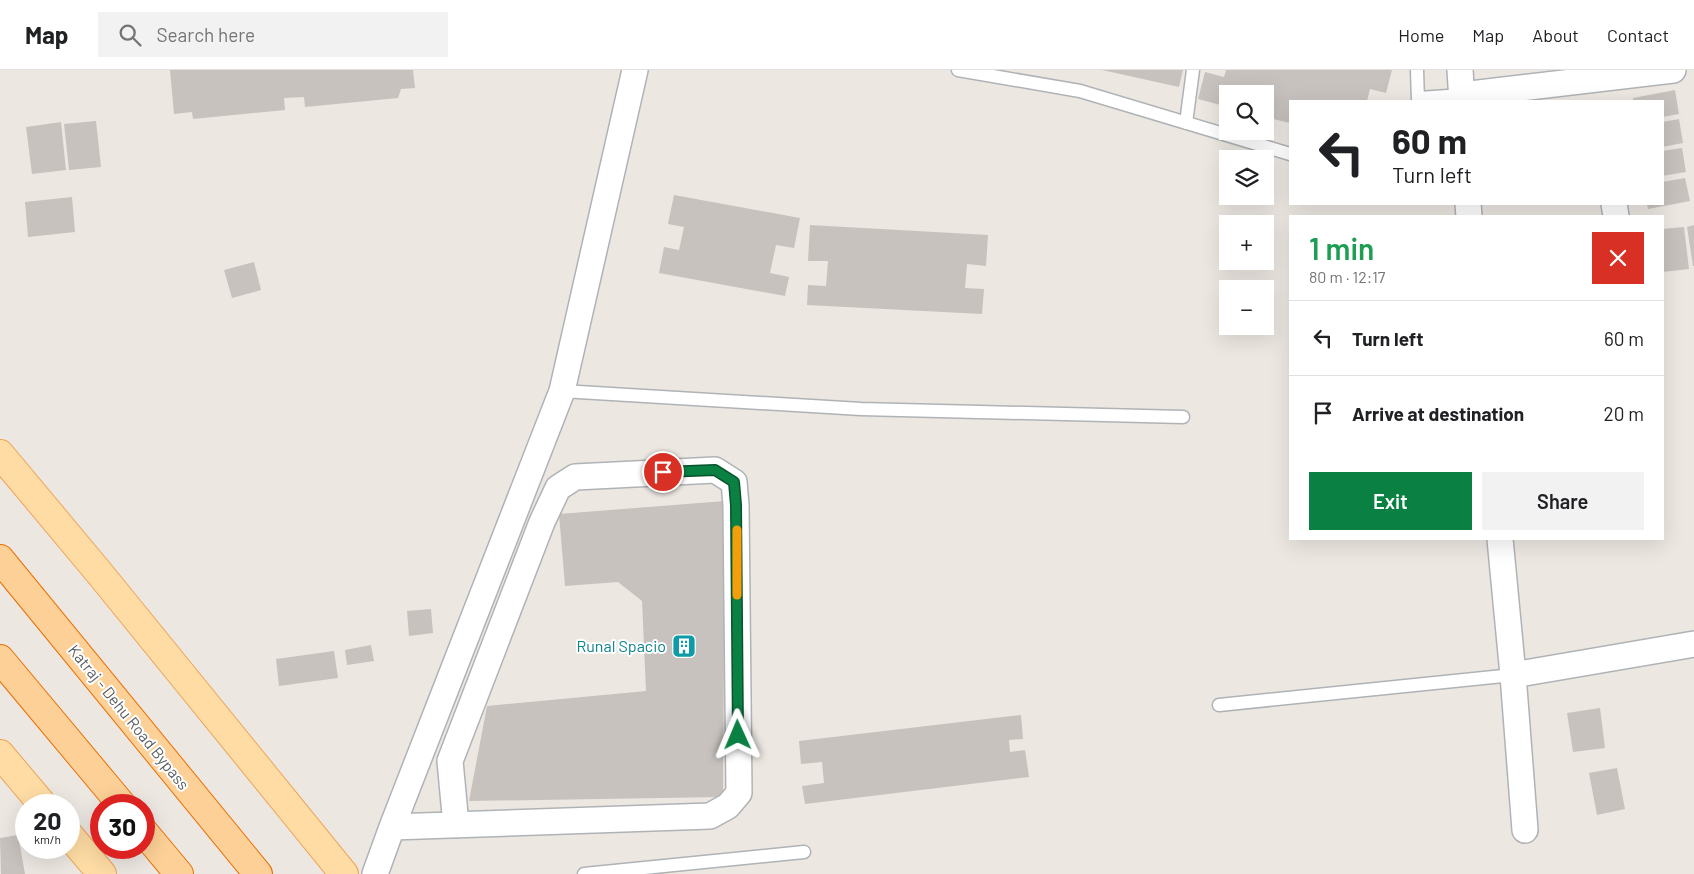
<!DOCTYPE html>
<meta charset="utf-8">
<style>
:root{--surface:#fff;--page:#f2f2f2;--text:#202124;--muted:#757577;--line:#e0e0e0;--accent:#0b8043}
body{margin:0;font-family:Barlow,sans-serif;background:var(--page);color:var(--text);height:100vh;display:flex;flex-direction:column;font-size:19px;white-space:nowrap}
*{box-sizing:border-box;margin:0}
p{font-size:16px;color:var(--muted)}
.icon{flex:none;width:28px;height:28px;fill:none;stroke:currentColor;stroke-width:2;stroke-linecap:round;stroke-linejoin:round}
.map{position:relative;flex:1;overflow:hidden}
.sheet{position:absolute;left:1289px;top:145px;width:375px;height:325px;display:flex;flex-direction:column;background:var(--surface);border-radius:0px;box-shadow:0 5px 20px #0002}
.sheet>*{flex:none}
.top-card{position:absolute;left:1289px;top:30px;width:375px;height:105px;border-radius:0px;box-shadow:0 5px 20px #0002;background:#fff;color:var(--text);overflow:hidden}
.fabs{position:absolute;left:1219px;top:15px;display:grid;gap:10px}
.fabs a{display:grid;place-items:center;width:55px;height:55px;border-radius:0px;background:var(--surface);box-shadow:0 5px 20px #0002;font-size:25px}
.speed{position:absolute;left:15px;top:724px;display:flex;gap:10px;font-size:25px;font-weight:700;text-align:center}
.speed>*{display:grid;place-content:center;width:65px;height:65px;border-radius:50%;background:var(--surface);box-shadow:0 5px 20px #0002;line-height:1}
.speed small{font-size:12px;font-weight:400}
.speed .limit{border:8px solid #d22;background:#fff;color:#111}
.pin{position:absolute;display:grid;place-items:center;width:42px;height:42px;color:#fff;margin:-21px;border:2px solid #fff;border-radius:50%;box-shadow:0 1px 5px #0007}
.me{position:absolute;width:55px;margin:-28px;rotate:359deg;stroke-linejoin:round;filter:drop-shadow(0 0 4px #0008)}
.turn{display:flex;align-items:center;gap:18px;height:105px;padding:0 20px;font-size:22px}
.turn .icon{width:65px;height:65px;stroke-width:2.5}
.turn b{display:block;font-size:35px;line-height:42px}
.round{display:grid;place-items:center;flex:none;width:52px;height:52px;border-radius:0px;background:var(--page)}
.headline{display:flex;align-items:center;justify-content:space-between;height:85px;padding:0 20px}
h1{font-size:30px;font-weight:600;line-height:38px;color:#1e9e55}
.button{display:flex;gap:10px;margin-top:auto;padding:10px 20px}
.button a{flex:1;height:58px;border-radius:0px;background:var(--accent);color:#fff;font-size:20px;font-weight:600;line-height:58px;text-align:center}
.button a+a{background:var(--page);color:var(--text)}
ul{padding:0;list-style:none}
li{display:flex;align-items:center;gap:15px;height:75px;padding:0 20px;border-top:1px solid var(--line)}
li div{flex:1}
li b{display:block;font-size:19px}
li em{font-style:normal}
header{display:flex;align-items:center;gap:30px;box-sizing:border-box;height:70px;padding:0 25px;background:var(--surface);border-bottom:1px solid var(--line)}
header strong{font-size:24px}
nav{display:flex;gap:28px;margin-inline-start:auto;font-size:18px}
.search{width:350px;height:45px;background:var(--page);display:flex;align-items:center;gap:12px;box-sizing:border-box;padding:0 18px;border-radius:0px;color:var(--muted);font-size:19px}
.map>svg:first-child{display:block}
.building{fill:#c7c2be}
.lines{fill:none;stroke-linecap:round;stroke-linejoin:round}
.service-casing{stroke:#afb3b6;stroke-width:15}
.minor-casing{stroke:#afb3b6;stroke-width:28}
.primary-casing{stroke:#efa357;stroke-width:30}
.trunk-casing{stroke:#ea6f03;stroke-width:30}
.service{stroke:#fff;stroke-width:12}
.minor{stroke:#fff;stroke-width:25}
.primary{stroke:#fedca4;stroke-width:28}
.trunk{stroke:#fcd096;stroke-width:28}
.route-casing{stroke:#07532c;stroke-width:12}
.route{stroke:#0b8043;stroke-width:9}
.slow{stroke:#f59e0b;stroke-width:9}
.labels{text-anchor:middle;stroke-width:4;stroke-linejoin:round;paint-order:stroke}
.culture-label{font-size:16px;fill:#0d838f;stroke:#fff;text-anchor:end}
.street-label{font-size:16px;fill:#595f62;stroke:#fff}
</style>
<header>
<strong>Map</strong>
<div class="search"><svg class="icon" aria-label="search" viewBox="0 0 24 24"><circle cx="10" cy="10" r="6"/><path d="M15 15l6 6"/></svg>Search here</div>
<nav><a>Home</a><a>Map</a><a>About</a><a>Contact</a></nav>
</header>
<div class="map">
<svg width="1694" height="804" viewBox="0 0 1694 804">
<rect width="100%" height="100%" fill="#ece7e1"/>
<path class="building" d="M 170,0 L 413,0 L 415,18 L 401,19 L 398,28 L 305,37 L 304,27 L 284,28 L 285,40 L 193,49 L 192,42 L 174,44 Z
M 1102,0 L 1183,0 L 1179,17 Z
M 1226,0 L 1392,0 L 1386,23 L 1370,19 L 1367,31 L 1290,31 L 1290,53 L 1265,47 L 1265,24 L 1228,24 L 1228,37 L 1198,29 L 1205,2 L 1224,7 Z
M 1675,20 L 1679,44 L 1662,47 L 1662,31 L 1633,31 L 1633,28 Z
M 1679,49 L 1683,73 L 1662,77 L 1662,52 Z
M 96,51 L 101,97 L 69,100 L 64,54 Z
M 61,52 L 66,100 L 32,104 L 26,57 Z
M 1682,78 L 1686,102 L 1662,106 L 1662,81 Z
M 1685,108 L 1690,131 L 1648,139 L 1647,134 L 1662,134 L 1662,112 Z
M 674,125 L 800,148 L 794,178 L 776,175 L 770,203 L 789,207 L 785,226 L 659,203 L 664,177 L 679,180 L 684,157 L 668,154 Z
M 72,127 L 75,162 L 28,167 L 25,132 Z
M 810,155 L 988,165 L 986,196 L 967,194 L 965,218 L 984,219 L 982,244 L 807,235 L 808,215 L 826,216 L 828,191 L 808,191 Z
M 1694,155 L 1694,196 L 1693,196 L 1687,157 Z
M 1684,157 L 1689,199 L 1662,202 L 1662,159 Z
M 254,192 L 261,220 L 232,228 L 224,200 Z
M 725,431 L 723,727 L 469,731 L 487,636 L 646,621 L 642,531 L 618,512 L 565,516 L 559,444 Z
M 431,539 L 433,563 L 409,566 L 407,541 Z
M 371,575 L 374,591 L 347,595 L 345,580 Z
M 334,581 L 338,608 L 279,616 L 276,589 Z
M 1600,638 L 1605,678 L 1573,682 L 1567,643 Z
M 1021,645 L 1023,669 L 1009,670 L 1010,682 L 1025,680 L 1029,707 L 805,734 L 802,716 L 824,713 L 822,692 L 801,694 L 799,671 Z
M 1617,698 L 1625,739 L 1597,745 L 1589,703 Z
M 18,765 L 25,804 L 1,804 L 0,768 Z"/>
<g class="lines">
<g class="service-casing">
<path id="service" d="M 958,0 L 1080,21 L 1290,84
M 1417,0 L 1418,31
M 1419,28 L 1462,25
M 1186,53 L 1193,0
M 562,321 L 861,339 L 1183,347
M 1219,635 L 1513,605
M 584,804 L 804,782"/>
</g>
<g class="minor-casing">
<path id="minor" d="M 1460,0 L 1462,31
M 1462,25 L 1673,0
M 1468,134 L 1469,146
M 1614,134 L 1616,146
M 1500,469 L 1513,605 L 1525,760
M 1513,605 L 1694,574
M 392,757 L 710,746 L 728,736 L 739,723 L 736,435 L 734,412 L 715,400 L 575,407 L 558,418 L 542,452 L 450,691 L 456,755
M 375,804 L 392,757 L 562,321 L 635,0"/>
</g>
<g class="primary-casing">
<path id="primary" d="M 0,384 L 101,505 L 344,804
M 0,684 L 43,735
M 69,765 L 102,804"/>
</g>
<g class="trunk-casing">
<path id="trunk" d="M 0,489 L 258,804
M 0,589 L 122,735
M 144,762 L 179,804"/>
</g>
<use href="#service" class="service"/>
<use href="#minor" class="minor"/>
<use href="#primary" class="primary"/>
<use href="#trunk" class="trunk"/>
</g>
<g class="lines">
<g class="route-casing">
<path id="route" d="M 663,402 L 715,400 L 734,412 L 736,435 L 738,665"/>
</g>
<use href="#route" class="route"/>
<path class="slow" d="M 737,460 L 737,525"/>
</g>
<defs>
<g id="building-square" transform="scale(1.25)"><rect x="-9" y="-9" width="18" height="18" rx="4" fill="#0f9aa8" stroke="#fff"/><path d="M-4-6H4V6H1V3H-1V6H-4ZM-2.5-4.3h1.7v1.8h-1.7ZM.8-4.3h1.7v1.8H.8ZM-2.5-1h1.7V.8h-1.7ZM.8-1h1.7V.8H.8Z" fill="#fff"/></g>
</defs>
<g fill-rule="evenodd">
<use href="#building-square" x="684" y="576"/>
</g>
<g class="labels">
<g class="culture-label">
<text x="666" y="582">Runal Spacio</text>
</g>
<g class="street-label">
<text transform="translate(129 647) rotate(51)" y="6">Katraj - Dehu Road Bypass</text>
</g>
</g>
</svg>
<div class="fabs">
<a><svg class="icon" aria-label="search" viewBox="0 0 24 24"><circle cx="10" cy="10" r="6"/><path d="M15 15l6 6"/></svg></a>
<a><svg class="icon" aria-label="layers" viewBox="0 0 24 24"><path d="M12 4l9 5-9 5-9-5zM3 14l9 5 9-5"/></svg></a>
<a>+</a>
<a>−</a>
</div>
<div class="speed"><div>20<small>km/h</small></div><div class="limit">30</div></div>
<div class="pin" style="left:663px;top:402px;background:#d93025"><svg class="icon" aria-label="arrive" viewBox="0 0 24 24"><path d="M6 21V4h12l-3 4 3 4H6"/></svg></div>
<svg class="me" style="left:738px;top:665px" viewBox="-20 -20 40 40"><path d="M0-17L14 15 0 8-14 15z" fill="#0b8043" stroke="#fff" stroke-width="4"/></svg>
<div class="top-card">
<div class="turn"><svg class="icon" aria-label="left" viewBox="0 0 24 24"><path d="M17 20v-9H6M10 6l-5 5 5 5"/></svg><div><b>60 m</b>Turn left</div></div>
</div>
<section class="sheet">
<div class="headline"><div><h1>1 min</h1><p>80 m · 12:17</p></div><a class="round" style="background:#d93025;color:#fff"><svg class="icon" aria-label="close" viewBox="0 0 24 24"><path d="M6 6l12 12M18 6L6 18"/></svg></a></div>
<ul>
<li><svg class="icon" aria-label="left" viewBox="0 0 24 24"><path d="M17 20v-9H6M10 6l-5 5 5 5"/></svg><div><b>Turn left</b></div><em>60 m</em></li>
<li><svg class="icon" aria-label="arrive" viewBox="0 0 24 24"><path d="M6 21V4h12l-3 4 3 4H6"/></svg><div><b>Arrive at destination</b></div><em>20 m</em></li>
</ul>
<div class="button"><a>Exit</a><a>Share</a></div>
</section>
</div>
